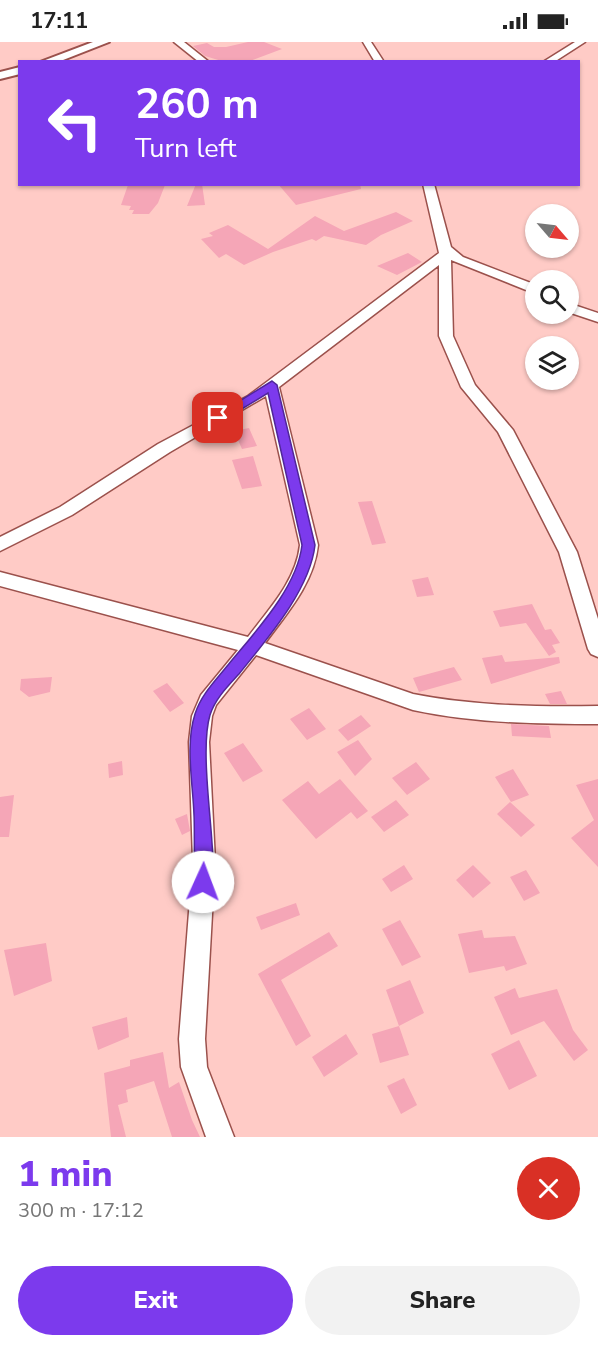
<!DOCTYPE html>
<meta charset="utf-8">
<style>
:root{--surface:#fff;--page:#f2f2f2;--text:#222;--muted:#767676;--accent:#7c3aed}
body{margin:0;font-family:"Nunito Sans",sans-serif;background:var(--page);color:var(--text);height:100vh;display:flex;flex-direction:column;font-size:22px;white-space:nowrap}
*{box-sizing:border-box;margin:0}
p{font-size:20px;color:var(--muted)}
.icon{flex:none;width:33px;height:33px;fill:none;stroke:currentColor;stroke-width:2;stroke-linecap:round;stroke-linejoin:round}
.map{position:relative;height:1095px;overflow:hidden}
.details{display:flex;flex-direction:column;background:var(--surface);flex:1}
.details>*{flex:none}
.top-card{position:absolute;left:18px;top:18px;width:562px;height:126px;border-radius:0px;box-shadow:0 2px 4px #0004;background:#7c3aed;color:#fff;overflow:hidden}
.needle{width:39px;rotate:118deg}
.buttons{position:absolute;left:525px;top:162px;display:grid;gap:12px}
.buttons a{display:grid;place-items:center;width:54px;height:54px;border-radius:50%;background:var(--surface);box-shadow:0 2px 4px #0004;font-size:30px}
.pin{position:absolute;display:grid;place-items:center;width:51px;height:51px;color:#fff;margin:-26px;border-radius:12px;box-shadow:0 3px 9px #0006}
.me{position:absolute;width:66px;margin:-33px;rotate:2deg;stroke-linejoin:round;filter:drop-shadow(0 0 4px #0008)}
.turn{display:flex;align-items:center;gap:21px;height:126px;padding:0 18px;font-size:27px}
.turn .icon{width:78px;height:78px;stroke-width:2.5}
.turn b{display:block;font-size:42px;line-height:51px}
.round{display:grid;place-items:center;flex:none;width:63px;height:63px;border-radius:32px;background:var(--page)}
.overview{display:flex;align-items:center;justify-content:space-between;height:102px;padding:0 18px}
h1{font-size:36px;font-weight:800;line-height:45px;color:var(--accent)}
.button{display:flex;gap:12px;margin-top:auto;padding:12px 18px}
.button a{flex:1;height:69px;border-radius:36px;background:var(--accent);color:#fff;font-size:24px;font-weight:800;line-height:69px;text-align:center}
.button a+a{background:var(--page);color:var(--text)}
.status{display:flex;justify-content:space-between;align-items:center;height:42px;padding:0 30px;background:var(--surface);direction:ltr}
.status svg{height:16px;fill:currentColor}
.map>svg:first-child{display:block}
.building{fill:#f5a6b7}
.lines{fill:none;stroke-linecap:round;stroke-linejoin:round}
.minor-casing{stroke:#9b514c;stroke-width:3}
.tertiary-casing{stroke:#9b514c;stroke-width:4}
.minor{fill:#fff;fill-rule:evenodd}
.tertiary{fill:#fff;fill-rule:evenodd}
.route{fill:#7c3aed;stroke:#51269a;stroke-width:1.5}
</style>
<div class="status"><b>17:11</b><svg viewBox="0 0 49 12"><path d="M0 12V9h3v3zM5 12V6h3v6zM10 12V3h3v9zM15 12V0h3v12zM26 1h20v11H26zM47 4h2v5h-2z"/></svg></div>
<div class="map">
<svg width="598" height="1095" viewBox="0 0 598 1095">
<rect width="100%" height="100%" fill="#ffcbc6"/>
<path class="building" d="M 248,0 L 264,0 L 282,7 L 247,20 L 225,20 L 205,14 L 193,4 L 207,1 L 214,5 L 226,5 Z
M 196,142 L 202,142 L 205,163 L 187,164 Z
M 278,142 L 360,142 L 361,147 L 296,163 Z
M 128,143 L 165,143 L 158,161 L 149,172 L 132,172 L 134,168 L 129,168 L 131,164 L 121,163 Z
M 396,170 L 413,179 L 381,193 L 366,203 L 324,194 L 316,199 L 312,197 L 273,210 L 244,223 L 226,212 L 219,216 L 201,197 L 213,194 L 209,191 L 228,183 L 268,207 L 315,174 L 344,189 Z
M 408,211 L 422,220 L 397,233 L 377,224 Z
M 249,386 L 257,404 L 242,407 L 234,389 Z
M 253,414 L 262,444 L 242,447 L 232,418 Z
M 372,459 L 386,501 L 372,503 L 358,460 Z
M 428,535 L 434,553 L 417,555 L 412,538 Z
M 532,562 L 545,588 L 551,587 L 560,601 L 552,603 L 556,610 L 549,614 L 526,581 L 500,585 L 493,569 Z
M 502,613 L 505,620 L 559,615 L 560,621 L 491,642 L 482,616 Z
M 454,625 L 462,638 L 419,650 L 413,636 Z
M 52,635 L 50,650 L 29,655 L 20,648 L 21,637 Z
M 167,641 L 184,661 L 170,670 L 153,649 Z
M 561,649 L 567,662 L 550,662 L 545,652 Z
M 309,666 L 326,687 L 307,698 L 290,677 Z
M 361,673 L 371,684 L 348,699 L 338,688 Z
M 511,682 L 549,684 L 551,696 L 512,694 Z
M 358,698 L 372,717 L 355,734 L 337,710 Z
M 243,701 L 263,729 L 243,740 L 224,711 Z
M 122,719 L 123,733 L 109,736 L 108,722 Z
M 416,720 L 430,737 L 407,753 L 392,736 Z
M 513,727 L 529,753 L 511,760 L 495,735 Z
M 340,737 L 368,769 L 357,777 L 351,770 L 316,797 L 282,758 L 308,739 L 319,752 Z
M 598,737 L 598,825 L 571,796 L 594,778 L 576,743 Z
M 14,753 L 9,795 L 0,795 L 0,755 Z
M 396,758 L 409,773 L 384,790 L 371,775 Z
M 510,760 L 535,783 L 521,795 L 497,772 Z
M 187,772 L 190,789 L 182,793 L 175,777 Z
M 404,823 L 413,837 L 391,850 L 382,837 Z
M 473,823 L 491,841 L 473,856 L 456,838 Z
M 526,828 L 540,851 L 524,859 L 510,835 Z
M 296,861 L 300,873 L 261,888 L 256,875 Z
M 400,878 L 421,915 L 402,924 L 382,887 Z
M 482,888 L 484,896 L 515,894 L 527,922 L 506,929 L 504,924 L 469,931 L 458,892 Z
M 329,890 L 338,904 L 281,938 L 311,994 L 296,1004 L 258,932 Z
M 46,901 L 52,939 L 14,954 L 4,908 Z
M 410,938 L 424,971 L 399,984 L 386,948 Z
M 515,946 L 519,956 L 557,947 L 573,988 L 588,1008 L 574,1019 L 544,979 L 511,993 L 494,955 Z
M 127,975 L 129,995 L 98,1008 L 92,985 Z
M 399,984 L 409,1013 L 380,1021 L 372,992 Z
M 346,992 L 358,1012 L 324,1035 L 312,1015 Z
M 519,998 L 537,1034 L 509,1048 L 491,1012 Z
M 163,1010 L 169,1046 L 179,1040 L 192,1078 L 200,1095 L 172,1095 L 154,1039 L 126,1048 L 128,1060 L 118,1063 L 126,1095 L 111,1095 L 104,1031 L 130,1024 L 130,1018 Z
M 404,1036 L 417,1063 L 401,1072 L 387,1044 Z"/>
<g class="lines">
<g class="minor-casing">
<path id="minor" d="M 174,0 L 184,0 L 209,20 L 199,20 Z
M 363,0 L 371,0 L 384,20 L 375,20 Z
M 575,0 L 585,0 L 554,20 L 543,20 Z
M 423,142 L 434,142 L 451,205 L 463,215 L 536,243 L 536,252 L 451,218 L 453,294 L 475,343 L 513,388 L 577,510 L 598,577 L 598,615 L 591,612 L 588,607 L 559,510 L 498,390 L 461,345 L 439,294 L 439,223 L 279,345 L 318,503 C 314,541 287,571 265,601 L 413,652 C 474,664 536,665 598,664 L 598,682 C 536,682 474,681 413,668 L 256,613 L 216,663 L 212,674 L 209,700 L 215,819 L 205,997 L 207,1025 L 234,1095 L 206,1095 L 181,1025 L 179,997 L 193,819 L 189,700 L 192,674 L 201,653 L 238,608 L 0,544 L 0,530 L 248,595 C 269,567 296,539 300,503 L 266,354 L 170,410 L 72,473 L 0,509 L 0,495 L 60,465 L 158,402 L 248,354 L 439,211 Z
M 568,261 L 598,271 L 598,280 L 568,270 Z"/>
</g>
<g class="tertiary-casing">
<path id="tertiary" d="M 93,0 L 109,0 L 58,20 L 40,20 Z
M 20,25 L 20,32 L 0,37 L 0,30 Z"/>
</g>
<use href="#minor" class="minor"/>
<use href="#tertiary" class="tertiary"/>
</g>
<path class="route" d="M 272,339 L 277,343 L 315,503 C 310,548 267,597 239,632 C 228,644 215,657 210,673 C 201,703 210,767 212,801 C 213,816 215,833 209,846 L 203,849 L 197,846 C 193,837 195,788 194,773 C 193,742 185,703 195,672 C 201,653 215,639 228,623 C 255,590 297,546 302,503 L 268,351 L 222,379 L 218,380 L 212,376 Z"/>
</svg>
<div class="buttons">
<a><svg class="needle" viewBox="-14 -14 28 28"><path d="M0-13l5 13h-10z" fill="#e53935"/><path d="M0 13l5-13h-10z" fill="#767676"/></svg></a>
<a><svg class="icon" aria-label="search" viewBox="0 0 24 24"><circle cx="10" cy="10" r="6"/><path d="M15 15l6 6"/></svg></a>
<a><svg class="icon" aria-label="layers" viewBox="0 0 24 24"><path d="M12 4l9 5-9 5-9-5zM3 14l9 5 9-5"/></svg></a>
</div>
<div class="pin" style="left:218px;top:376px;background:#d93025"><svg class="icon" aria-label="arrive" viewBox="0 0 24 24"><path d="M6 21V4h12l-3 4 3 4H6"/></svg></div>
<svg class="me" style="left:203px;top:840px" viewBox="-20 -20 40 40"><circle r="19" fill="#fff"/><path d="M0-13L10 11 0 6-10 11z" fill="#7c3aed"/></svg>
<div class="top-card">
<div class="turn"><svg class="icon" aria-label="left" viewBox="0 0 24 24"><path d="M17 20v-9H6M10 6l-5 5 5 5"/></svg><div><b>260 m</b>Turn left</div></div>
</div>
</div>
<section class="details">
<div class="overview"><div><h1>1 min</h1><p>300 m · 17:12</p></div><a class="round" style="background:#d93025;color:#fff"><svg class="icon" aria-label="close" viewBox="0 0 24 24"><path d="M6 6l12 12M18 6L6 18"/></svg></a></div>
<div class="button"><a>Exit</a><a>Share</a></div>
</section>
